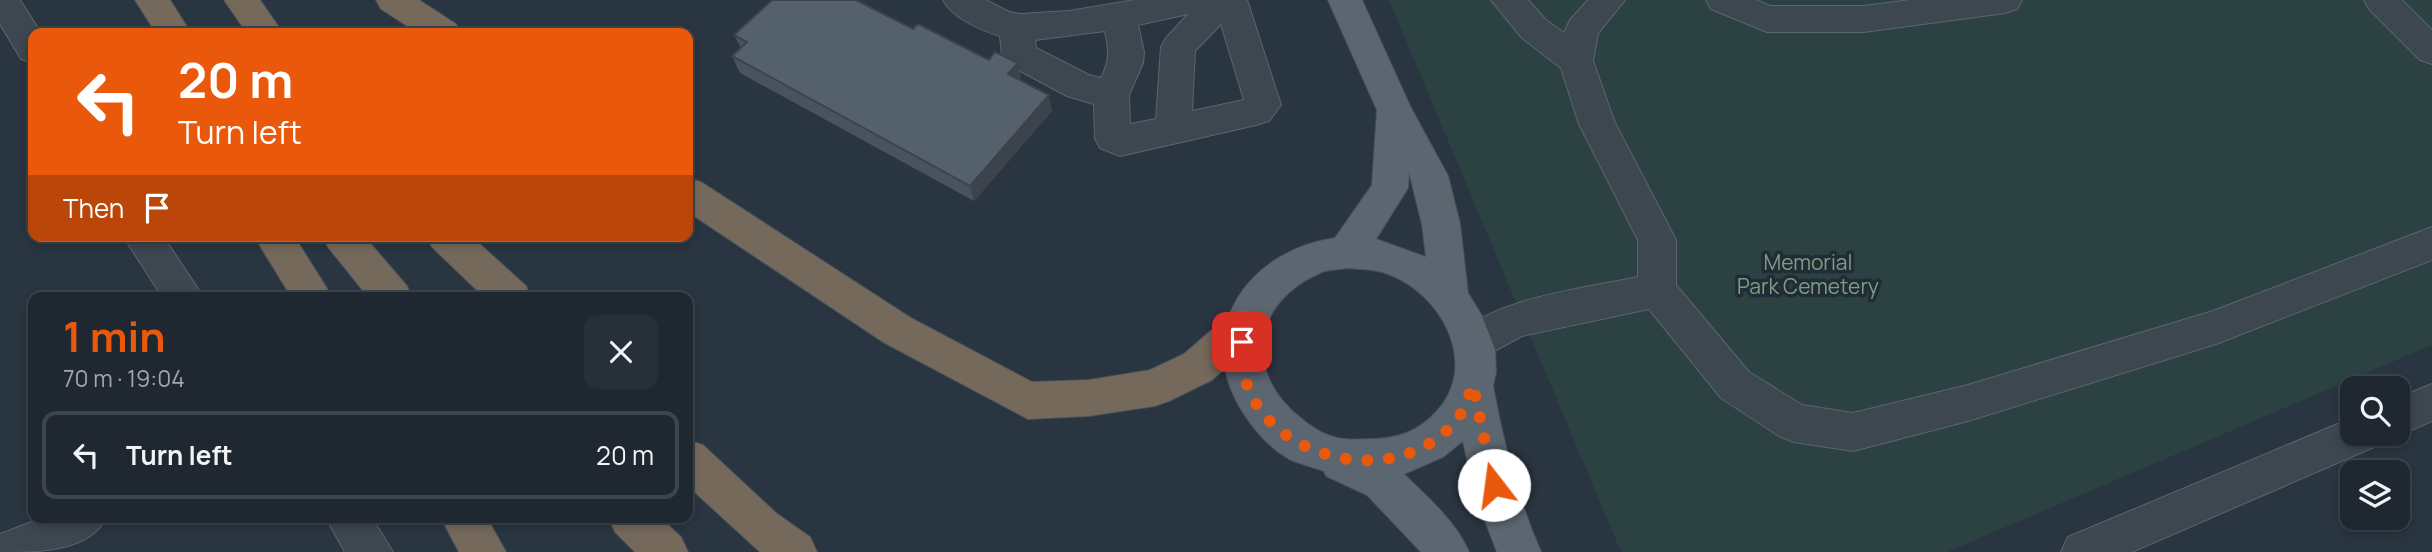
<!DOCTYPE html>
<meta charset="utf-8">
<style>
:root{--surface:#1f2830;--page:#273038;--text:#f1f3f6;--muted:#a1a6ab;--line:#3c444c;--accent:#ea580c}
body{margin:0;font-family:Manrope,sans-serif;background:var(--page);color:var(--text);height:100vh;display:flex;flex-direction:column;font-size:26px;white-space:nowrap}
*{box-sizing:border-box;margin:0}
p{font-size:23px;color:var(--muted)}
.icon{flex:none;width:38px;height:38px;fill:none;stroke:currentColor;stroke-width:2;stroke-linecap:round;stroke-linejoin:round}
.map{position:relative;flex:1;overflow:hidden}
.sheet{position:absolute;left:28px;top:292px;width:665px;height:231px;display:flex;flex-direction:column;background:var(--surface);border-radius:14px;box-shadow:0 4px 10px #0003,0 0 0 2px var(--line)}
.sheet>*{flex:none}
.hud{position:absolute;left:28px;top:28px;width:665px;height:214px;border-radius:14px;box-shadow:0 4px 10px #0003,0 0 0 2px var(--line);background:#ea580c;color:#fff;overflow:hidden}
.tools{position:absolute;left:2340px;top:376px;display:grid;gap:14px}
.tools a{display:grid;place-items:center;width:70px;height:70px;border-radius:14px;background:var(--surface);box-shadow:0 4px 10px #0003,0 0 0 2px var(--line);font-size:35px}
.pin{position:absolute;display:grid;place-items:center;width:60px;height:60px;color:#fff;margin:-30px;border-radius:14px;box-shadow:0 4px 10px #0006}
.me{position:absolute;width:77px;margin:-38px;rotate:345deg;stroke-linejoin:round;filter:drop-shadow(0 0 5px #0008)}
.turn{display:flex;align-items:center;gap:24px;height:147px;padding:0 35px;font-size:32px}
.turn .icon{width:91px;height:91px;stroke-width:2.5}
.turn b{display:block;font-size:49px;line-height:60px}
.then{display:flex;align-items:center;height:66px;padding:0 35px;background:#0003;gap:14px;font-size:26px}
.round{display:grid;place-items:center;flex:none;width:74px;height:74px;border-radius:14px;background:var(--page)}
.headline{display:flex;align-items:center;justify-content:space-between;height:119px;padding:0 35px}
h1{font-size:42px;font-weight:700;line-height:52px;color:var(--accent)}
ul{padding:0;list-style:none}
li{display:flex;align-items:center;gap:21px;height:88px;margin:0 14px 10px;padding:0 21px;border:4px solid var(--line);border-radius:14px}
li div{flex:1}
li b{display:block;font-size:26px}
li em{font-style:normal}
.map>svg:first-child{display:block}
.green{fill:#2c4242}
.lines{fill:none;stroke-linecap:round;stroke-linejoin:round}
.minor-casing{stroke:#5b656e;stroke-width:2}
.major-casing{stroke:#47505a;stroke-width:2}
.highway-casing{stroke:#48525b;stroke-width:2}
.minor{fill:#3d4750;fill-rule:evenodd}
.major{fill:#5c6670;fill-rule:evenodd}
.highway{fill:#75695b;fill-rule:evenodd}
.wall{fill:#49535e}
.shaded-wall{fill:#3c434c}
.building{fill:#55606d;stroke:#3c434c;stroke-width:2}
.route{stroke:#ea580c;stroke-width:12;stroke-dasharray:0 21.6}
.labels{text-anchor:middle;stroke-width:7;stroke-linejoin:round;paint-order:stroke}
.park-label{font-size:21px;fill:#7b9e81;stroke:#222c36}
</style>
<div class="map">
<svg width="2432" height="552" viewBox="0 0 2432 552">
<rect width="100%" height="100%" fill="#293540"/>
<path class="green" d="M 1389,0 L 2432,0 L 2432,345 L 1947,552 L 1621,552 Z"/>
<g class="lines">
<g class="minor-casing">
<path id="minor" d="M 0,0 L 20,0 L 41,33 L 33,33 L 33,63 L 21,59 L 0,24 Z
M 943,0 L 986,0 L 1009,12 L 1020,14 L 1069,11 L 1135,0 L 1247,0 L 1281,105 L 1269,121 L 1256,125 L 1120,156 L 1100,148 L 1095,138 L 1094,104 L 1067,96 L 1007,64 L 1002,55 L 1000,36 C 980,30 953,18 943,0 ZM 1188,14 L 1166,38 L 1161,47 L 1156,119 L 1130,124 L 1129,95 L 1143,63 L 1144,52 L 1138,25 ZM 1221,24 L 1244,100 L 1192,111 L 1195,51 ZM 1105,31 C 1109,50 1110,61 1101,78 L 1089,75 L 1036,48 L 1035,40 Z
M 1491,0 L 1528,0 L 1546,20 L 1564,33 L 1570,20 L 1588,0 L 1625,0 L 1598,33 L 1593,61 L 1615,123 L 1676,240 L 1676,285 L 1749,372 L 1802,405 L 1853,413 L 1968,385 L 2213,311 L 2432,227 L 2432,260 L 2216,344 L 1968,421 L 1853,451 L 1794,442 L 1779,436 L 1721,398 L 1649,309 L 1522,336 L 1474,362 L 1460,356 L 1454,344 C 1475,300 1592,287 1638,277 L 1638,240 L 1579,124 L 1561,68 L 1522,38 Z
M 1706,0 L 1756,0 L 1770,6 L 1864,6 L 1910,0 L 2022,0 L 2017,9 L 2005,13 L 1864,32 L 1767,32 L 1711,9 Z
M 2364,0 L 2402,0 L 2432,30 L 2432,64 L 2420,60 L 2369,9 Z
M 123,236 L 163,236 L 204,298 L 163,298 Z
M 2432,384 L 2432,421 L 2398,436 L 2394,434 L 2398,434 L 2398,398 Z
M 2352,418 L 2352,434 L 2380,434 L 2374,447 L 2132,552 L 2061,552 L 2068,537 Z
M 42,518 L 106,518 C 89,552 37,552 0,552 L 0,534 Z
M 326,518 L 372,518 L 393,552 L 345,552 Z"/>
</g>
<g class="major-casing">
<path id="major" d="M 1328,0 L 1362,0 L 1410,106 L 1448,176 L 1460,224 L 1468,293 L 1482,316 L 1495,349 L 1496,372 L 1493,386 C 1504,444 1517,497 1541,552 L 1497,552 L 1474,492 L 1463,441 L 1443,457 L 1404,474 C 1428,498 1455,520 1469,552 L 1421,552 L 1367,495 L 1326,476 L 1324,471 C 1313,467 1300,464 1289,459 C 1270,448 1255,431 1244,414 C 1191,333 1246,251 1335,238 L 1372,185 L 1377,110 ZM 1409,172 L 1422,224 L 1426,257 L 1376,239 L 1408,188 ZM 1346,268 C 1360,269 1375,269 1388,274 C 1441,293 1480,364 1437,411 C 1419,431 1398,439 1371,439 C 1363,439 1353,440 1345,439 C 1329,438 1314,429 1302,419 C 1243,374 1251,303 1320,273 C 1327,269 1338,270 1346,268 Z"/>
</g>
<g class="highway-casing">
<path id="highway" d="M 135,0 L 170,0 L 191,33 L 156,33 Z
M 224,0 L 260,0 L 283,33 L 247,33 Z
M 376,0 L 419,0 L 456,24 L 461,33 L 418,33 L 381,9 Z
M 688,178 L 701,182 L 911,318 L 1032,382 L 1089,380 L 1150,370 L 1184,354 L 1230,314 L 1244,309 L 1258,314 L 1264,326 L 1258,338 L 1212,380 L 1169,401 L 1155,406 L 1089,416 L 1028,419 L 883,342 L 688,212 Z
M 254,236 L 294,236 L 333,298 L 292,298 Z
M 322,236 L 364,236 L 407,286 L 412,298 L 369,298 L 328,247 Z
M 426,236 L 471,236 L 526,286 L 531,298 L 485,298 L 432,247 Z
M 688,440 L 703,445 L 776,513 L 810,537 L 817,552 L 760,552 L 688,486 Z
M 441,518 L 487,518 L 506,552 L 459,552 Z
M 609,518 L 661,518 L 681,537 L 688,552 L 635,552 L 615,532 Z"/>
</g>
<use href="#minor" class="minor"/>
<use href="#major" class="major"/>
<use href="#highway" class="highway"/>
</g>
<path class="wall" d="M 772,0 L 858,0 L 913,29 L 989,60 L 1018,63 L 1021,80 L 1052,111 L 974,201 L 740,73 L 732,56 L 741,48 L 734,35 Z"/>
<path class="shaded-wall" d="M 1018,63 L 1021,80 L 1008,74 Z
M 1049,95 L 1052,111 L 974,201 L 970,186 Z"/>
<path class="building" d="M 772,0 L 856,0 L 913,29 L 918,24 L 989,60 L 995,52 L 1018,63 L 1008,74 L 1049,95 L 970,186 L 732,56 L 747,42 L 734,35 Z"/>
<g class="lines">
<path class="route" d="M 1242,342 C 1231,454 1398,503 1460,415 C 1466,406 1469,394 1473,385 L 1494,485"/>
</g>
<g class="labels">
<g class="park-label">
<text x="1808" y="270">Memorial<tspan x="1808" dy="24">Park Cemetery</tspan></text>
</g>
</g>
</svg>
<div class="tools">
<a><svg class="icon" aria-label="search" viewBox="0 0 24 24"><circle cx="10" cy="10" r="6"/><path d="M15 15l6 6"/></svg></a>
<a><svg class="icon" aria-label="layers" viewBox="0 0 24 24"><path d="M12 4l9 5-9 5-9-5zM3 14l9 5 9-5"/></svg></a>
</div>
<div class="pin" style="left:1242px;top:342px;background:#d93025"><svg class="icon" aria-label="arrive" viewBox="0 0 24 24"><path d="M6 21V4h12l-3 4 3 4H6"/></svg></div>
<svg class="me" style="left:1494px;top:485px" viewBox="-20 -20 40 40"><circle r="19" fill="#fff"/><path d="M0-13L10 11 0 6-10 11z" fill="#ea580c"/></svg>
<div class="hud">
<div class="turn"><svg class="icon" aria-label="left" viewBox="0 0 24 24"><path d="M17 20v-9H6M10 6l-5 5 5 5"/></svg><div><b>20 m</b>Turn left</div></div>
<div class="then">Then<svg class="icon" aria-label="arrive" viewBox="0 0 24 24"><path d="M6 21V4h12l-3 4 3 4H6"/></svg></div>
</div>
<section class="sheet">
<div class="headline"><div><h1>1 min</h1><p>70 m · 19:04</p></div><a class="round"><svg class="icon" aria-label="close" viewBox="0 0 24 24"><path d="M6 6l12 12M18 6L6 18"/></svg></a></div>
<ul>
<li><svg class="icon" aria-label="left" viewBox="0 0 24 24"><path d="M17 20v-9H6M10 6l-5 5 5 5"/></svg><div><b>Turn left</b></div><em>20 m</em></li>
</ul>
</section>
</div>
